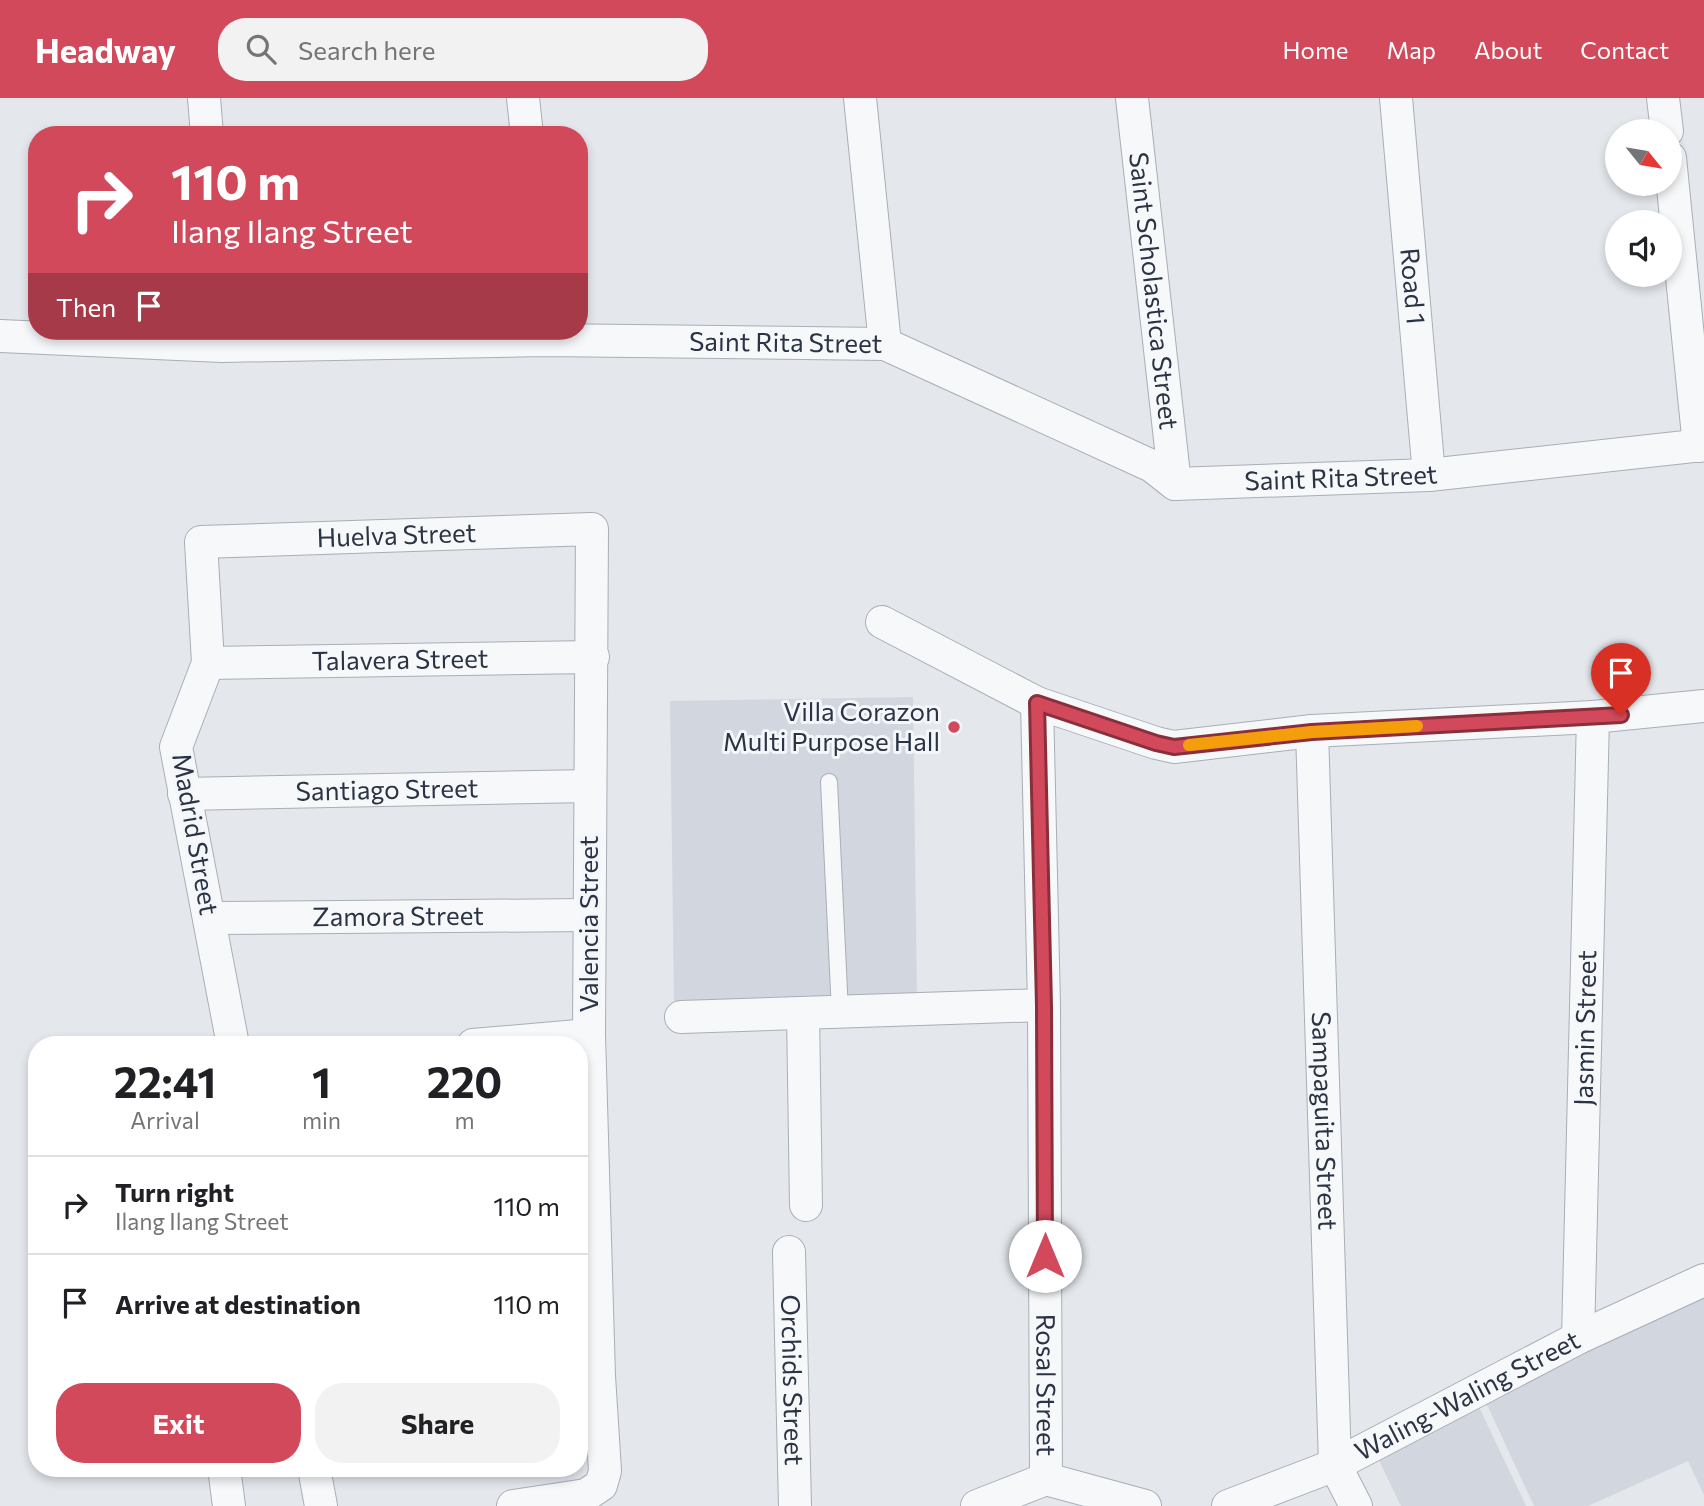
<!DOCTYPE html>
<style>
:root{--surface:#fff;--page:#f2f2f2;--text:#202124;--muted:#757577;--line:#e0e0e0;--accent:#d1495b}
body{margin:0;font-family:Commissioner,sans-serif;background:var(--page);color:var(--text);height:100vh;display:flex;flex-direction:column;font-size:26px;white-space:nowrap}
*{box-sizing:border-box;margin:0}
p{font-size:23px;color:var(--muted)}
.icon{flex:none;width:38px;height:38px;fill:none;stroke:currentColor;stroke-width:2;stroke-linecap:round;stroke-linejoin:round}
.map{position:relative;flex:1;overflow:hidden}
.drawer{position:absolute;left:28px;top:938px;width:560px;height:441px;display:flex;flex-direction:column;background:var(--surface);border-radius:28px;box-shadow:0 4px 10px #0003}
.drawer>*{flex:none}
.top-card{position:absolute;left:28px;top:28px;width:560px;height:214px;border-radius:28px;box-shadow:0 4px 10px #0003;background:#d1495b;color:#fff;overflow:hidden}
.needle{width:46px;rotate:120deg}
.controls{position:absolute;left:1605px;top:21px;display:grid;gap:14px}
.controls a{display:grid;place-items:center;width:77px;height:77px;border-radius:50%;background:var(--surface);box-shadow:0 4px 10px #0003;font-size:35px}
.pin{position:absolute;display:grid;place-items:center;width:60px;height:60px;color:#fff;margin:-72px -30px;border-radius:50% 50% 50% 0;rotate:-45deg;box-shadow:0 0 7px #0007}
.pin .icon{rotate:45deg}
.me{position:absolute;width:77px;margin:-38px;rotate:0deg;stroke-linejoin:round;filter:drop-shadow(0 0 5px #0008)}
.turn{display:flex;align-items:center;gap:24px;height:147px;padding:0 28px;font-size:32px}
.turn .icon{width:91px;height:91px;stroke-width:2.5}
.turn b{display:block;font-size:49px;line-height:60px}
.then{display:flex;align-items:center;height:66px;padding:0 28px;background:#0003;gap:14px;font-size:26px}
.eta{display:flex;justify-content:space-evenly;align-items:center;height:119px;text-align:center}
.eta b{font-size:42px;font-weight:700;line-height:49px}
.primary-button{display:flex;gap:14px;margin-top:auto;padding:14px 28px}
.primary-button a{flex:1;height:80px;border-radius:28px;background:var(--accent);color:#fff;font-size:28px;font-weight:700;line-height:80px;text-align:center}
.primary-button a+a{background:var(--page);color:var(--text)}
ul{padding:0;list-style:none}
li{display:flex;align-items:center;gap:21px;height:98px;padding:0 28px;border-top:2px solid var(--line)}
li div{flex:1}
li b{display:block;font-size:26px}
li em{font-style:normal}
header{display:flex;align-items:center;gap:42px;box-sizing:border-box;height:98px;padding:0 35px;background:var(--accent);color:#fff}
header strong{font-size:33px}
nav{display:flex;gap:38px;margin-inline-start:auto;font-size:24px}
.search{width:490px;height:63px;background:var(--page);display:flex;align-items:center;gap:18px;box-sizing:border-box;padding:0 24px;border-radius:28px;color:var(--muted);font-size:26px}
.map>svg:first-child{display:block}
.built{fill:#d2d6de}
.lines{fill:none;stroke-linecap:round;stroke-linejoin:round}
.service-casing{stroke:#a9aeb7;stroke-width:18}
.minor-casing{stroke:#a9aeb7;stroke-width:34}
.service{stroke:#f7f8fa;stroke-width:16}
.minor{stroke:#f7f8fa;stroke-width:32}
.route-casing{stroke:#882f3b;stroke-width:18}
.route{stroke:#d1495b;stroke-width:12}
.slow{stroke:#f59e0b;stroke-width:12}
.poi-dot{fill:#d1495b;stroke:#f4f6f9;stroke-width:2.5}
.labels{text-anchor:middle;stroke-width:6;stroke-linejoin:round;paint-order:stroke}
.street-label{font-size:26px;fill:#2b3445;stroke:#f4f6f9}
.poi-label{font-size:26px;fill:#2b3445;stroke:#f4f6f9;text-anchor:end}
</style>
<header>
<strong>Headway</strong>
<div class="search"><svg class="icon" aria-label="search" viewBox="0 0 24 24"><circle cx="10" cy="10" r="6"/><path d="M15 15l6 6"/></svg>Search here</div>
<nav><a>Home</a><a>Map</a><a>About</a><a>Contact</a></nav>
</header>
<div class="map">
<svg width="1704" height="1408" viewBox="0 0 1704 1408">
<rect width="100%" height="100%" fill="#e4e7ec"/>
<path class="built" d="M 913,599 L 917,898 L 674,903 L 670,603 Z
M 1704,1200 L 1704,1397 L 1688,1363 L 1588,1408 L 1534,1408 L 1482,1296 Z
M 1477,1305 L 1526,1408 L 1401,1408 L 1375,1354 Z"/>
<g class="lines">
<g class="service-casing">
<path id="service" d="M 829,684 L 840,914"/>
</g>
<g class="minor-casing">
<g id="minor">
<path d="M 204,0 L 207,37"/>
<path d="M 523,0 L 527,37"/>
<path d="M 860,0 L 885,246"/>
<path id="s1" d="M 1132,0 L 1175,386"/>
<path id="s2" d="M 1396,0 L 1429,377"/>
<path d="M 1663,0 L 1667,33"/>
<path d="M 1670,60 L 1699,348"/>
<path id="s3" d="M 0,238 L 222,248 L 544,242 L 885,246 L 1152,368 L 1175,386 L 1429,377 L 1704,347"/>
<path d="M 882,524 L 1037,605 L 1156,645 L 1174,649 L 1312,633 L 1593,619 L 1704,608"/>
<path id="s4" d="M 208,565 L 593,559"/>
<path id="s5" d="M 1037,605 L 1044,907 L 1046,1381"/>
<path id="s6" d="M 1312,633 L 1335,1367 L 1356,1408"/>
<path id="s7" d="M 184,696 L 589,688"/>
<path id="s8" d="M 209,820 L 588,817"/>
<path d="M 803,915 L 806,1107"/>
<path d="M 681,919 L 1044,907"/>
<path id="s9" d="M 233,947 L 176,649 L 208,565 L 201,444 L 592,431 L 589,937 L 599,1278 L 605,1373 L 601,1387 L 586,1397 L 513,1408"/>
<path d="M 473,947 L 589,937"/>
<path id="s10" d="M 789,1154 L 795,1408"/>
<path id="s11" d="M 1578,1240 L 1593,619"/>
<path d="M 224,1370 L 229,1408"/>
<path d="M 314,1370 L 321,1408"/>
<path d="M 977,1408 L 1046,1381 L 1145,1408"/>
<path id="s12" d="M 1228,1408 L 1335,1367 L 1578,1240 L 1704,1182"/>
</g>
</g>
<use href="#service" class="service"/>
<use href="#minor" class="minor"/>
</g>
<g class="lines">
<g class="route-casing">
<path id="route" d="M 1045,1158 L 1044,908 L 1037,605 L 1156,645 L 1174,649 L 1312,634 L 1621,617"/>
</g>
<use href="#route" class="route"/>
<path class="slow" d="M 1189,647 L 1312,634 L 1417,628"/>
</g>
<circle class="poi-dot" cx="954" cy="629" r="7"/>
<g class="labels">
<g class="street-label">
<text dy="9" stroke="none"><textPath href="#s2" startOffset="189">Road 1</textPath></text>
<text dy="9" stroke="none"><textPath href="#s1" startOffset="194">Saint Scholastica Street</textPath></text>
<text dy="9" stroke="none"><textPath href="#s3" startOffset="786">Saint Rita Street</textPath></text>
<text dy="9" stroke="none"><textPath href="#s3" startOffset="1374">Saint Rita Street</textPath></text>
<text dy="9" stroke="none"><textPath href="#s9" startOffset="710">Huelva Street</textPath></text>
<text dy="9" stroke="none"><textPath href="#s4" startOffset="192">Talavera Street</textPath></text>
<text dy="9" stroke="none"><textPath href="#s7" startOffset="203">Santiago Street</textPath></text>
<text transform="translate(195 736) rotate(80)" y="9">Madrid Street</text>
<text dy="9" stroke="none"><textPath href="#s8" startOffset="189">Zamora Street</textPath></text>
<text transform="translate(589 826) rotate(-90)" y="9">Valencia Street</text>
<text dy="9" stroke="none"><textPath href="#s11" startOffset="310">Jasmin Street</textPath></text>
<text dy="9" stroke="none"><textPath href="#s6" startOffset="390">Sampaguita Street</textPath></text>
<text dy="9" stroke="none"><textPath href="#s10" startOffset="128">Orchids Street</textPath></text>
<text dy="9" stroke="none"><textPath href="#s5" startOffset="682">Rosal Street</textPath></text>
<text dy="9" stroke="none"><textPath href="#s12" startOffset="264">Waling-Waling Street</textPath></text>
</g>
<g class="poi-label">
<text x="940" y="623">Villa Corazon<tspan x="940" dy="30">Multi Purpose Hall</tspan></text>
</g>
</g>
</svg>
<div class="controls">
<a><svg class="needle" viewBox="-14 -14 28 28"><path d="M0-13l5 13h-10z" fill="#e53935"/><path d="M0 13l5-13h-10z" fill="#757577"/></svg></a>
<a><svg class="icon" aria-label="sound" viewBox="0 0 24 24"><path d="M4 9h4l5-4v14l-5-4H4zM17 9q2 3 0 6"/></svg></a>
</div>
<div class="pin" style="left:1621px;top:617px;background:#d93025"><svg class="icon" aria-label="arrive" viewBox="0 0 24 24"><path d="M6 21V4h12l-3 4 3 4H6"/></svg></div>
<svg class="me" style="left:1045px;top:1158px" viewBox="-20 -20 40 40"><circle r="19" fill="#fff"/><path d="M0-13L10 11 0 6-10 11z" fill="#d1495b"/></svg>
<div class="top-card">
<div class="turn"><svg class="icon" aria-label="right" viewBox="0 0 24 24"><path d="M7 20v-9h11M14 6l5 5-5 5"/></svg><div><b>110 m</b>Ilang Ilang Street</div></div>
<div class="then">Then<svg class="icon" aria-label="arrive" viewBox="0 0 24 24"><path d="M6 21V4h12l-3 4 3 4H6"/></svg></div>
</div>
<section class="drawer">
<div class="eta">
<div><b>22:41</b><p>Arrival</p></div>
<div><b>1</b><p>min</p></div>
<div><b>220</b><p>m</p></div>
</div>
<ul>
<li><svg class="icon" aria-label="right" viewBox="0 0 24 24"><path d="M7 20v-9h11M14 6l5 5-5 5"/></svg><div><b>Turn right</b><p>Ilang Ilang Street</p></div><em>110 m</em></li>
<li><svg class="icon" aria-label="arrive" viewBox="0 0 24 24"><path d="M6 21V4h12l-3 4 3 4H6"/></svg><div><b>Arrive at destination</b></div><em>110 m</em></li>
</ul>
<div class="primary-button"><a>Exit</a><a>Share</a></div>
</section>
</div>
